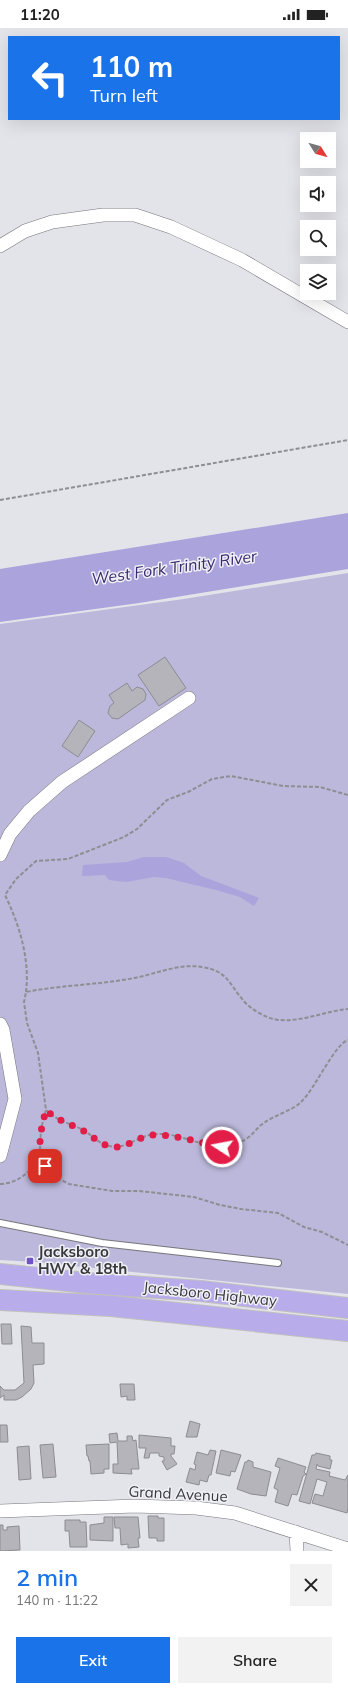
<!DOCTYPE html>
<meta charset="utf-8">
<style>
:root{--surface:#fff;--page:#f2f2f2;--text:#222;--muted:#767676;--accent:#1a73e8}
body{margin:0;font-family:Mulish,sans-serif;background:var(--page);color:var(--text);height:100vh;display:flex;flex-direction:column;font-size:15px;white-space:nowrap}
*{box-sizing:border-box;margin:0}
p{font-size:13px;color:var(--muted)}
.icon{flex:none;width:22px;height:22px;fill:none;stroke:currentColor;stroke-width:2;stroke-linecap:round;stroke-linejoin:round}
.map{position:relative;height:1523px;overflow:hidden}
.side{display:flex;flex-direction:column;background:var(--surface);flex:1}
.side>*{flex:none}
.guide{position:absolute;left:8px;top:8px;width:332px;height:84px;border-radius:0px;box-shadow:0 4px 16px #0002;background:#1a73e8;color:#fff;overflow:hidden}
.needle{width:26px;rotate:127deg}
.tools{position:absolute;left:300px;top:104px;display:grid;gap:8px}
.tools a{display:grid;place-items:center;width:36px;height:36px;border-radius:0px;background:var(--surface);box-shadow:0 4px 16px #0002;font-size:20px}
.pin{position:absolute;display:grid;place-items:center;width:34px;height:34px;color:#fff;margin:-17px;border-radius:8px;box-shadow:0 2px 6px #0006}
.me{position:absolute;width:44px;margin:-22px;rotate:281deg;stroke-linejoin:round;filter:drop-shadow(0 0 3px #0008)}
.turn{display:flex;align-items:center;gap:14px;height:84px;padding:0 16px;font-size:18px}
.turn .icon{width:52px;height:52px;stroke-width:2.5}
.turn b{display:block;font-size:28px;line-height:34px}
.round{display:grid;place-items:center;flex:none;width:42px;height:42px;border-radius:0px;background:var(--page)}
.overview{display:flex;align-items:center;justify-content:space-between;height:68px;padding:0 16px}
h1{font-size:24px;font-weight:600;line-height:30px;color:var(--accent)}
.action{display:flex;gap:8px;margin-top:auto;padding:8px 16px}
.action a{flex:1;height:46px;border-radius:0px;background:var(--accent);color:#fff;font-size:16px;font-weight:600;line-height:46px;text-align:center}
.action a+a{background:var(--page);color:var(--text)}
.status{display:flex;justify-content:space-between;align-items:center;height:28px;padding:0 20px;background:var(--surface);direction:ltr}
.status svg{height:11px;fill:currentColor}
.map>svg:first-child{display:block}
.green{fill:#bbb8db}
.water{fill:#aaa3dc}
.building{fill:#b5b4bb;stroke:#8c8c92}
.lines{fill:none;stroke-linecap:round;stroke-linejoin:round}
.lane-casing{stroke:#76767c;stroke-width:8}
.street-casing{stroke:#76767c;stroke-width:14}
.primary-casing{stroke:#c0c0c0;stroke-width:22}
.path{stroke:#8e8e92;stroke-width:2;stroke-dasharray:4 2;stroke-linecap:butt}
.lane{stroke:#fff;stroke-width:6}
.street{stroke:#fff;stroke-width:13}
.primary{stroke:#b8acea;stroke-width:20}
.route{stroke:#e11d48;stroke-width:7;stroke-dasharray:0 12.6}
.poi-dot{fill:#6f52cc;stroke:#f0f0f7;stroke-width:1.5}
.labels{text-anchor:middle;stroke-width:3;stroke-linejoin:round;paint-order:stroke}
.poi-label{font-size:15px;font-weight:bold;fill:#39393b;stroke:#f0f0f7;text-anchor:start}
.street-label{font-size:15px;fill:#39393b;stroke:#f0f0f7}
.water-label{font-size:16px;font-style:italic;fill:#39296d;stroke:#f0f0f7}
</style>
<div class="status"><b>11:20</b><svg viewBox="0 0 49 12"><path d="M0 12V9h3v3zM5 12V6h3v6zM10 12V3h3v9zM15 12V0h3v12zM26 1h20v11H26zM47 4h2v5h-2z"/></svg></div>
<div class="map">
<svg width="348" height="1523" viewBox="0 0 348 1523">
<rect width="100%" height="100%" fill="#e3e3ea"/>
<path class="green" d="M 348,545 L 348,1266 L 35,1234 L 0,1232 L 0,596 L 184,571 Z"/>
<path class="water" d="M 348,485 L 348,541 L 139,575 L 0,594 L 0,541 Z
M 144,829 L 166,829 L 184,835 L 201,848 L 259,870 L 254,878 L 240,869 L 216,862 L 166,850 L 154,849 L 126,854 L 109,852 L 105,847 L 82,848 L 83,837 L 127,834 Z"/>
<path class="building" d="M 165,629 L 186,660 L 159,678 L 138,647 Z
M 127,655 L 132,663 L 137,659 L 143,661 L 146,666 L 145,672 L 118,691 L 112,690 L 108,685 L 110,678 L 114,675 L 109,667 Z
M 79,692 L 95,703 L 78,729 L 62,718 Z
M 1,1296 L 11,1296 L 12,1316 L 2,1316 Z
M 21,1298 L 31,1299 L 32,1315 L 44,1315 L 44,1336 L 33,1337 L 34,1355 L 31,1361 L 22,1369 L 16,1372 L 4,1372 L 4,1367 L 0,1370 L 0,1358 L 4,1362 L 15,1362 L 24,1355 Z
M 120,1356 L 134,1356 L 135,1372 L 127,1372 L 127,1368 L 121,1369 Z
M 190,1393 L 200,1396 L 197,1409 L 186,1409 Z
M 0,1397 L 7,1397 L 8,1414 L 0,1414 Z
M 117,1405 L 118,1413 L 127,1413 L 127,1408 L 132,1408 L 133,1413 L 136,1412 L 139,1441 L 131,1441 L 132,1446 L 113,1445 L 113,1436 L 118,1436 L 117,1414 L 110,1415 L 109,1406 Z
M 139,1407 L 171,1410 L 171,1418 L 175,1418 L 174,1426 L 171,1426 L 171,1428 L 177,1436 L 167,1442 L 162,1433 L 164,1433 L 164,1429 L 159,1428 L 159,1425 L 150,1425 L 149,1430 L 144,1430 L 146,1420 L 139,1420 Z
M 53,1416 L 56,1449 L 43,1450 L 40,1417 Z
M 109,1416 L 109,1441 L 104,1441 L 104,1445 L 91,1446 L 90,1433 L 89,1433 L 88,1428 L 87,1428 L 86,1417 Z
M 29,1418 L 31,1451 L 19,1452 L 17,1419 Z
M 210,1422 L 216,1423 L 211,1447 L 209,1447 L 207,1454 L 200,1452 L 199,1457 L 186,1454 L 190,1440 L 195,1442 L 196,1437 L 194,1436 L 197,1424 L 208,1427 Z
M 221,1422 L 241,1427 L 235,1444 L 231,1443 L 230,1448 L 216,1445 Z
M 316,1425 L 330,1428 L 330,1432 L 332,1432 L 330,1441 L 318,1438 L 317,1436 L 316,1441 L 330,1444 L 329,1448 L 345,1452 L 348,1447 L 348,1479 L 347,1485 L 312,1475 L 315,1466 L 323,1468 L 327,1454 L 317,1451 L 310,1476 L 299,1473 L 310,1434 L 312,1427 L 315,1427 Z
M 278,1430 L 306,1439 L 304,1444 L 306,1446 L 303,1448 L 297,1467 L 292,1466 L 288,1478 L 275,1474 L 278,1462 L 274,1460 L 280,1440 L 275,1438 Z
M 248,1432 L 253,1434 L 253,1439 L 271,1444 L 266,1468 L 251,1466 L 237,1461 L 245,1434 L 247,1434 Z
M 148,1488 L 158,1488 L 158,1490 L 164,1490 L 164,1513 L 157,1513 L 157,1510 L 149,1510 Z
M 104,1489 L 113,1489 L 113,1513 L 90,1512 L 90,1497 L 104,1495 Z
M 114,1489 L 138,1489 L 140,1510 L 138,1510 L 139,1519 L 128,1520 L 128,1516 L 121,1517 L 120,1500 L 115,1500 Z
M 65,1492 L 80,1492 L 80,1494 L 86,1494 L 87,1519 L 70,1519 L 69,1503 L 65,1503 Z
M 0,1497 L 3,1497 L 3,1502 L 7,1502 L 7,1499 L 19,1498 L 20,1522 L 0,1523 Z"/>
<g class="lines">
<g class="lane-casing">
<path id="lane" d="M 0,1195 L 102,1215 L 278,1235"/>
</g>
<g class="street-casing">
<path id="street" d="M 0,218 L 25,203 L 52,194 L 103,187 L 135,187 L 171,199 L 242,232 L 348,294
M 0,827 L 10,806 L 29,783 L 62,754 L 189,670
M 0,996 L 3,1002 L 15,1071 L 0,1128
M 0,1483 L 135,1478 L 196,1480 L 235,1485 L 348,1521
M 296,1504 L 297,1523"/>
</g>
<g class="primary-casing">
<path id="primary" d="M 0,1246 L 87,1255 L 201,1263 L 348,1280
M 0,1272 L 111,1278 L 348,1303"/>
</g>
<path class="path" d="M 0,472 L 348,412
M 26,964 C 30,930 19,896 5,867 L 16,851 L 36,833 L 68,831 L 124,809 L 137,801 L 167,772 L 188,764 L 212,751 L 231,748 L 283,758 L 320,759 L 348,767
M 46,1082 C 57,1093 70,1095 83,1102 C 90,1106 98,1114 105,1117 C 109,1118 114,1119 117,1119 C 130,1117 142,1107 155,1106 C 188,1104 212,1130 246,1111 C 253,1107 257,1099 264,1095 C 274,1087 292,1083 301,1074 C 315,1061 334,1017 348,1012
M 42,1132 L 45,1138 L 54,1148 L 69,1156 L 112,1163 L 139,1163 L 194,1169 L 220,1177 L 241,1181 L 278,1185 L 304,1199 L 322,1204 L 348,1217
M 0,1156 C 20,1155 27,1144 42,1132 L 40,1120 L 41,1101 L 46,1082 L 38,1025 L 27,995 L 24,974 L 26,964 C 61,957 98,957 134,950 C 156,946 179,935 202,939 C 228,943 229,956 243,972 C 250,981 267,991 279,992 C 302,994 326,983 348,981"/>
<use href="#lane" class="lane"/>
<use href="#street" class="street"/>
<use href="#primary" class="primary"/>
</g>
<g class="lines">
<path class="route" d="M 45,1138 C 36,1120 41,1101 46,1082 C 56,1092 68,1095 80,1101 C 92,1107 102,1119 115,1119 C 129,1119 142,1106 156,1107 C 178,1107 200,1115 222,1119"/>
</g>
<rect class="poi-dot" x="26" y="1229" width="8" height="8" rx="2"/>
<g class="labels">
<g class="poi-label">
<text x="38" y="1229">Jacksboro<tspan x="38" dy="17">HWY &amp; 18th</tspan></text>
</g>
<g class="street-label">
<text transform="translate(210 1266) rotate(6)" y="5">Jacksboro Highway</text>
<text transform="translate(178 1466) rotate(3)" y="5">Grand Avenue</text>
</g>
<g class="water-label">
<text transform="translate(174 539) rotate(-8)" y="6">West Fork Trinity River</text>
</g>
</g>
</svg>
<div class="tools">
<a><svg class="needle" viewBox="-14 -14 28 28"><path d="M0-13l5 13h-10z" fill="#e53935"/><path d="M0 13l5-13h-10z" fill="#767676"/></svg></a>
<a><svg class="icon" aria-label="sound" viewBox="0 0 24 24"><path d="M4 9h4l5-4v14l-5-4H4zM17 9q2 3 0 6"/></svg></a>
<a><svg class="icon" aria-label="search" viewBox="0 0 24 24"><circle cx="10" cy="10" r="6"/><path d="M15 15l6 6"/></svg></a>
<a><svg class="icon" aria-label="layers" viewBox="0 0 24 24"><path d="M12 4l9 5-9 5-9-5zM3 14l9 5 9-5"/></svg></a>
</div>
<div class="pin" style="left:45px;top:1138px;background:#d93025"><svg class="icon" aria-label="arrive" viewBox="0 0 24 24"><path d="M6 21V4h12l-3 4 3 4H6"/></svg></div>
<svg class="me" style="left:222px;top:1119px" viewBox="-20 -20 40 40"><circle r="17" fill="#e11d48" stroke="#fff" stroke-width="3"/><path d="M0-11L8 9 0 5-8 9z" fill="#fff"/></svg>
<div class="guide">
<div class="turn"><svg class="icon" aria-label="left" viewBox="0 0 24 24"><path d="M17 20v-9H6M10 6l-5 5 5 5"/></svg><div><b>110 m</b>Turn left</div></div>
</div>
</div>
<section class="side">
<div class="overview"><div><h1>2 min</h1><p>140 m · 11:22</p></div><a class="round"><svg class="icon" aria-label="close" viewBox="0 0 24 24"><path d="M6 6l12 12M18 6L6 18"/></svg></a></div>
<div class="action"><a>Exit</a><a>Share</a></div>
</section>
